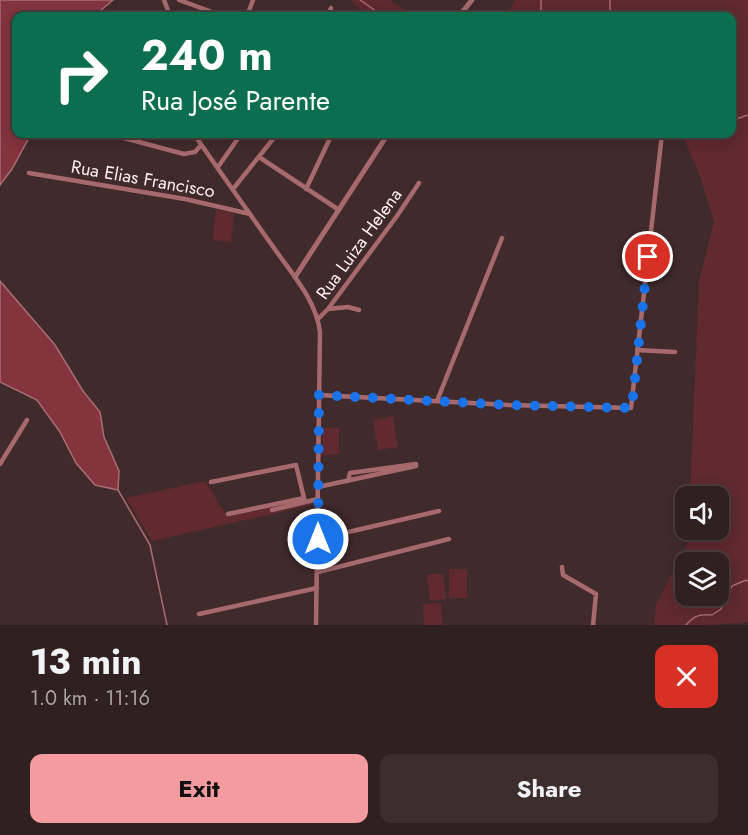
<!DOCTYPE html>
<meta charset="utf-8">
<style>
:root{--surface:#312020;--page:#3d2d2d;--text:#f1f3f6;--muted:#a8a3a5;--line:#4c3e3e;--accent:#f49b9f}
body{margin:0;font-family:Jost,sans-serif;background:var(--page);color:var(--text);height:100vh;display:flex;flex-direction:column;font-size:22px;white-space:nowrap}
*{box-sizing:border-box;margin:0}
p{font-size:20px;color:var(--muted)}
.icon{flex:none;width:33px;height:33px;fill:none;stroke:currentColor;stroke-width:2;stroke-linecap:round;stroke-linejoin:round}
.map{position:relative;height:625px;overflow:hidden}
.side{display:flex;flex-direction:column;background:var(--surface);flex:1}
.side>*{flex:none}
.banner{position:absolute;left:12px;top:12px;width:724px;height:126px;border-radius:12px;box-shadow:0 3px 15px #0003,0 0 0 2px var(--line);background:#0b6e4f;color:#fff;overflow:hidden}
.fabs{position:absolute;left:675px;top:486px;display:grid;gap:12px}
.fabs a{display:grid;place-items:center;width:54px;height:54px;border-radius:12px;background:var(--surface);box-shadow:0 3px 15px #0003,0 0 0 2px var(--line);font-size:30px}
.pin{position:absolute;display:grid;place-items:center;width:51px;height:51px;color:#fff;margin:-26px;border:3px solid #fff;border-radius:50%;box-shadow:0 2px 6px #0007}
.me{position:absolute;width:66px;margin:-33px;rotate:0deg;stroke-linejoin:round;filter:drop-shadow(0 0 4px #0008)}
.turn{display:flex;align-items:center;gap:21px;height:126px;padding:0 30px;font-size:27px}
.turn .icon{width:78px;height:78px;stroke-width:2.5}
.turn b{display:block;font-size:42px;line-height:51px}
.round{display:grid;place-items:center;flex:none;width:63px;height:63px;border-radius:12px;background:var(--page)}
.headline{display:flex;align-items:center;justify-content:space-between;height:102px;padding:0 30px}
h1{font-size:36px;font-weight:700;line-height:45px}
.cta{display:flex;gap:12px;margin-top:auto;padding:12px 30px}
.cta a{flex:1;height:69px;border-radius:12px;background:var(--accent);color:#111;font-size:24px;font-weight:700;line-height:69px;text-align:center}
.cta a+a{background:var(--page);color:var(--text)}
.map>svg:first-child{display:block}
.green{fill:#602a2f;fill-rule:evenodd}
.water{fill:#83343c;stroke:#a86d72;stroke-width:1.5}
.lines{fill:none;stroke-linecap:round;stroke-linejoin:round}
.stream{stroke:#a86d72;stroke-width:1.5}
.minor{stroke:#a66a6d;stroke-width:4.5}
.tertiary{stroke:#a66a6d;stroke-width:5}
.route{stroke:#1a73e8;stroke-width:10;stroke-dasharray:0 18}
.labels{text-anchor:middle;stroke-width:6;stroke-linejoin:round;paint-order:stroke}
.street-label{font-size:18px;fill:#fdf1f1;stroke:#412a2b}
</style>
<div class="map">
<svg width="748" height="625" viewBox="0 0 748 625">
<rect width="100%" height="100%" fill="#412a2b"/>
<path class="green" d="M 351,0 L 390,0 L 400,7 L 424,16 C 398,17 368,23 351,0 Z
M 515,0 L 748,0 L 748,622 L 707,625 L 654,625 L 656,605 L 688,542 L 688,530 L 718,530 L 718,496 L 690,496 L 699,282 L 714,222 L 700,176 L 684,139 L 678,134 L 732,134 L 732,16 L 507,16 ZM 686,562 L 718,562 L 718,596 L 686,596 Z
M 216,210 L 234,213 L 231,242 L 213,240 Z
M 393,416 L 398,447 L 378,450 L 373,420 Z
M 323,428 L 339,428 L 339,454 L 322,455 Z
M 205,481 L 227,516 L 312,498 L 312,505 L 152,541 L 126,498 Z
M 449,569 L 467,569 L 467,598 L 449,598 Z
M 443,573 L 446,599 L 430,601 L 427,575 Z
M 441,603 L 442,625 L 424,625 L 423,604 Z"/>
<path class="water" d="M 0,0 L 113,0 L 94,16 L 16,16 L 16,134 L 31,134 L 12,169 L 0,185 Z
M 0,281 L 55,345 L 83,391 L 100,412 L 104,437 L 119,471 L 118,490 L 95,485 L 76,463 L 60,432 L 37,400 L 0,382 Z"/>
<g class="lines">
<path class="stream" d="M 360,0 L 383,16
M 541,16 L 541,0
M 610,16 L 610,0
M 732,110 L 736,119 L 748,115
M 118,490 L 150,545 L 167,625
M 686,625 C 695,615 700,614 712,615 L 721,609 L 732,586 L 746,580 L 748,581"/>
<path class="minor" d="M 164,0 L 170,16
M 179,0 L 223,16
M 247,16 L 253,0
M 328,16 L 331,8
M 109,134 L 184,154 L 195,152 L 201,145
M 194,134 C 220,172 247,210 274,248 C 292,274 316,300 320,332 L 316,625
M 259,157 L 339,210
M 218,167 L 241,134
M 29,173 L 185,199 L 250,214
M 233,189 L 277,134
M 306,189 L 332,134
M 328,309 L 348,307 L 359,310
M 318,319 L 328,309 L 397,216 L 419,183
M 637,350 L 675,352
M 319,395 L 509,405 L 631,408 L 662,134
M 437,401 L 502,238
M 0,464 L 27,420
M 211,482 L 296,465 L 305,502
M 318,487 L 327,485 L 416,466 L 416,464 L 350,473 L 348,481
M 272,510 L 318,499
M 228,514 L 304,498
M 318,539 L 439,511
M 562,567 L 563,575 L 596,594 L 593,625
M 318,572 L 449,539
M 199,614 L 317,588"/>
<path class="tertiary" d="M 459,16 L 472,0
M 295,277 L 388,134"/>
</g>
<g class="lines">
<path class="route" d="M 318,539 L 319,395 L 509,405 L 630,408 L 632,406 L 648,257"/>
</g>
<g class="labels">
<g class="street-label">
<text transform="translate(143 179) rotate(10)" y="6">Rua Elias Francisco</text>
<text transform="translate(359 244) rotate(-54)" y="6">Rua Luiza Helena</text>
</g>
</g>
</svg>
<div class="fabs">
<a><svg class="icon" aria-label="sound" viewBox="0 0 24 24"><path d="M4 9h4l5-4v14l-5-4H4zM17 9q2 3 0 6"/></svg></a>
<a><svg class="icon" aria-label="layers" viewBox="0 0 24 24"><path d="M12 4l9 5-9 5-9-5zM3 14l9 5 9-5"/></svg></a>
</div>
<div class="pin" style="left:648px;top:257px;background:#d93025"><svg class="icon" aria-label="arrive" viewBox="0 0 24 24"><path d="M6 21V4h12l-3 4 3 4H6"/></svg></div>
<svg class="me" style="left:318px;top:539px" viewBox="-20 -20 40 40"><circle r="17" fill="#1a73e8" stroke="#fff" stroke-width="3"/><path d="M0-11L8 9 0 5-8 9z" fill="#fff"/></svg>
<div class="banner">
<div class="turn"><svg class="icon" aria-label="right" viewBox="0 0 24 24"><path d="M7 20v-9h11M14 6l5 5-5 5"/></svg><div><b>240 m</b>Rua José Parente</div></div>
</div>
</div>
<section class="side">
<div class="headline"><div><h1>13 min</h1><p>1.0 km · 11:16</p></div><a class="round" style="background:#d93025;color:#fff"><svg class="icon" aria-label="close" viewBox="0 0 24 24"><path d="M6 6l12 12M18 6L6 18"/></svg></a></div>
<div class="cta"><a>Exit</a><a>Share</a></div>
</section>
